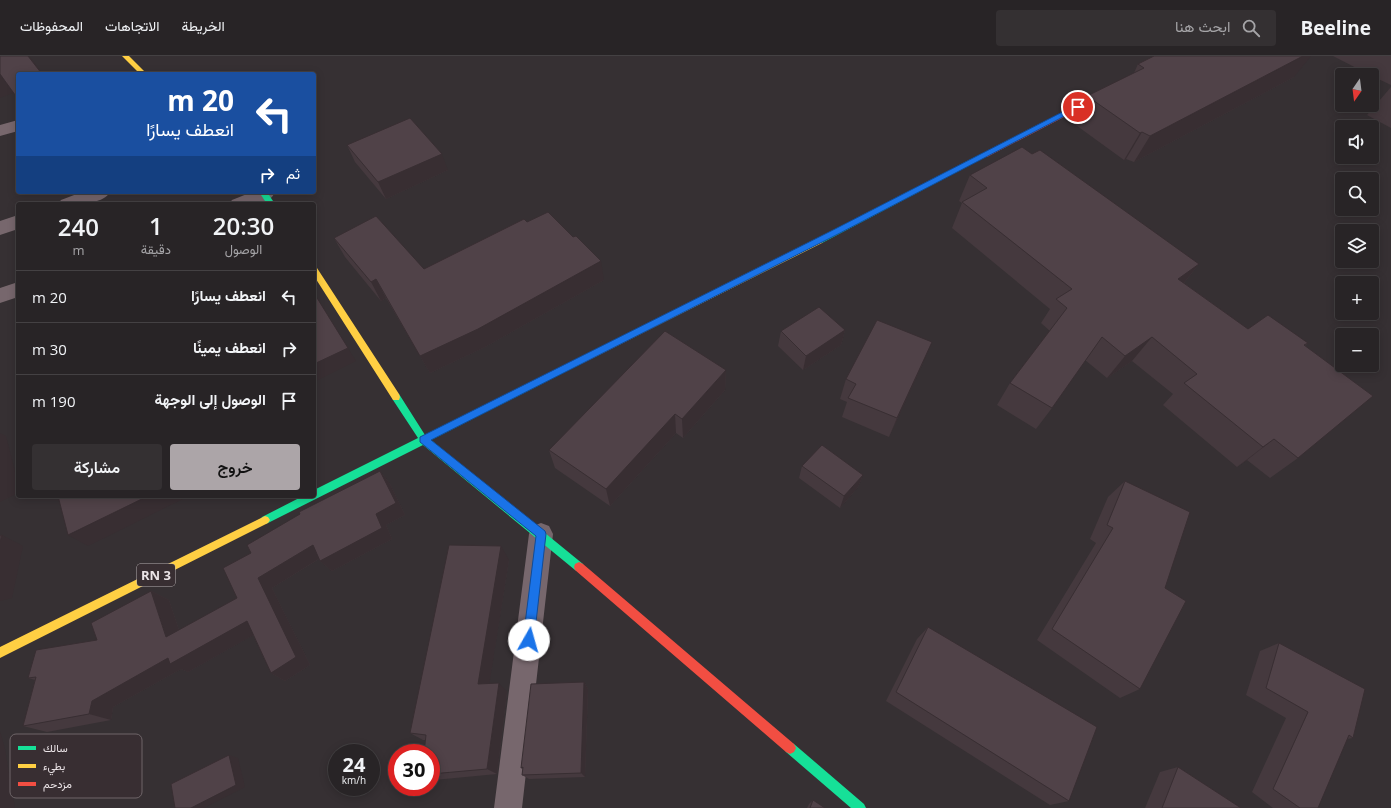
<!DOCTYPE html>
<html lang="ar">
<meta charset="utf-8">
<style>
:root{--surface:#282426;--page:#343032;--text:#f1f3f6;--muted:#a5a4a7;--line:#444143;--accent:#aca5a8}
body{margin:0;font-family:"Open Sans",Vazirmatn,sans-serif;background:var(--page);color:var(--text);direction:rtl;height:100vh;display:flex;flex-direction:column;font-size:15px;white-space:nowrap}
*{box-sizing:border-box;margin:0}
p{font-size:13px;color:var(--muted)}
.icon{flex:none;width:22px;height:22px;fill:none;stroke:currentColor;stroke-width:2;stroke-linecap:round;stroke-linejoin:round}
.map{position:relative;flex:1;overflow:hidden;direction:ltr}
.details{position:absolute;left:16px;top:146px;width:300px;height:296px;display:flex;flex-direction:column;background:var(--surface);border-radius:4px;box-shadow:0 2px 10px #0003,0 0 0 1px var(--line);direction:rtl}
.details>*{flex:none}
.hud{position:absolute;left:16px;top:16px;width:300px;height:122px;border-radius:4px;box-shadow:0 2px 10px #0003,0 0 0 1px var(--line);direction:rtl;background:#1a4fa0;color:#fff;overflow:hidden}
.needle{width:26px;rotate:194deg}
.tools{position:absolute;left:1335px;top:12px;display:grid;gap:8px}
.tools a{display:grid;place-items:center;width:44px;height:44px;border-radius:4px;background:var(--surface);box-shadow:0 2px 10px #0003,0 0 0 1px var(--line);font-size:20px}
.speed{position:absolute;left:328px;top:688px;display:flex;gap:8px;font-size:20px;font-weight:700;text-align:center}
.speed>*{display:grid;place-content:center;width:52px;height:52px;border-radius:50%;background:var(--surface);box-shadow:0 2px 10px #0003,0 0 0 1px var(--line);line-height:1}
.speed small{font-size:10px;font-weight:400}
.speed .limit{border:6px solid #d22;background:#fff;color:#111}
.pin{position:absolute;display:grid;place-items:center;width:34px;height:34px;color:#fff;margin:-17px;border:2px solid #fff;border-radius:50%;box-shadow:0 1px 4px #0007}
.me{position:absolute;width:44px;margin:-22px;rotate:7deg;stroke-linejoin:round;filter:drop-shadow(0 0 3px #0008)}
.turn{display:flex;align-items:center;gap:14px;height:84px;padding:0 16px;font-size:18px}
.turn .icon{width:52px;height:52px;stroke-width:2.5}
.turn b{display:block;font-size:28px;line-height:34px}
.then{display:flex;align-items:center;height:38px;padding:0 16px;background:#0003;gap:8px;font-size:15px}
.eta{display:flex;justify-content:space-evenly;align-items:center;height:68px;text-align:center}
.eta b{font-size:24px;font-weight:600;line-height:28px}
.button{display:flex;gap:8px;margin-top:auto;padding:8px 16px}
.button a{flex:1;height:46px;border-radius:4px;background:var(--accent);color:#111;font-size:16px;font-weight:600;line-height:46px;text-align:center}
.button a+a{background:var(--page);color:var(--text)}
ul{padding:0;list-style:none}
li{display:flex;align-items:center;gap:12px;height:52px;padding:0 16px;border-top:1px solid var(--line)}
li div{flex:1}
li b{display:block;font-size:15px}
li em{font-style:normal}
header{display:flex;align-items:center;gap:24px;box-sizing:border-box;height:56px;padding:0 20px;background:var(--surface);border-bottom:1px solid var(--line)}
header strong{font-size:19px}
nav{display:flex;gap:22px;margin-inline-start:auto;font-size:14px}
.search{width:280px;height:36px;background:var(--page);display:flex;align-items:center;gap:10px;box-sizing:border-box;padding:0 14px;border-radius:4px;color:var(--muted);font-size:15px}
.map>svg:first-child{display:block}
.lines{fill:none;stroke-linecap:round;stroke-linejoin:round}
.street{fill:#77676d;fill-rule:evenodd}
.fast{fill:#16e098;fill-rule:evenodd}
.slow{fill:#ffcf43;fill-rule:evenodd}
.jam{fill:#f24e42;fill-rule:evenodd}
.wall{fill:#45393e}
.shaded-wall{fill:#382e32}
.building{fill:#504248;stroke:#382e32}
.route{fill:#1a73e8;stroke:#114b97}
.labels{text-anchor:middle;stroke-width:3;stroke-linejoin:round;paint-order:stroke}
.shield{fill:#382e32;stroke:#b5adb1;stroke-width:1}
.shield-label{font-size:13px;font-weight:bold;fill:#ebe4e7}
.key{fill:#382e32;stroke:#6e6568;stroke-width:1}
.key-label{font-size:11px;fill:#ebe4e7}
</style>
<header>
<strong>Beeline</strong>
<div class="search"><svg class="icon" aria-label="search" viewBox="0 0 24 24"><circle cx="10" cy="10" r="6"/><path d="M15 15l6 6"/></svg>ابحث هنا</div>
<nav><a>الخريطة</a><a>الاتجاهات</a><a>المحفوظات</a></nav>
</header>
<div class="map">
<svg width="1391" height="752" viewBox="0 0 1391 752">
<rect width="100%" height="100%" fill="#363033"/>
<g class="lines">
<path class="street" d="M 18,64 L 18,75 L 0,80 L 0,69 Z
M 82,136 L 110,136 C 102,150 72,148 58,148 L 61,144 Z
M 252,136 L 273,136 L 274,138 C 266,152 243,148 229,148 L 232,144 Z
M 18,159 L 18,173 L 0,179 L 0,165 Z
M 18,226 L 18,241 L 0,247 L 0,232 Z
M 541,467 L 549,470 L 553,478 L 522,752 L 494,752 L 529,478 L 533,470 Z"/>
<path class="fast" d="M 983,97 L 985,97 L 989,99 L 822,187 L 816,187 L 815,185 L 816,183 Z
M 259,136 L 267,136 L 275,148 L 267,148 Z
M 578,303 L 581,304 L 582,306 L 581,308 L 431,384 L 583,508 L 584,511 L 583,514 L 579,516 L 575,514 L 423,389 L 268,467 L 265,468 L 262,467 L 260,464 L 262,461 L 303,440 L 314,440 L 314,434 L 418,382 L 393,344 L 392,341 L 393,338 L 399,338 L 425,379 Z
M 790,686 L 794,688 L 864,748 L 866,752 L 851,752 L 786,696 L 784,692 L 786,688 Z"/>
<path class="slow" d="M 122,0 L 129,0 L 147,18 L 140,18 Z
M 819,182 L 823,185 L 822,187 L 581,308 L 575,308 L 574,306 L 575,304 Z
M 314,211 L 317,212 L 399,338 L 400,341 L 399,344 L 393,344 L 314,220 Z
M 265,460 L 268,461 L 270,464 L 268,467 L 0,602 L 0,591 Z"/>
<path class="jam" d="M 1108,34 L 1111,36 L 1110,37 L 987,101 L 985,101 L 981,99 Z
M 579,506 L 583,508 L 794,688 L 796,692 L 794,696 L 790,698 L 786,696 L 575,514 L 574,511 L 575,508 Z"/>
</g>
<path class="wall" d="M 1333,0 L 1391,0 L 1391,29 L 1372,20 L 1372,19 L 1370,19 Z
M 1138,8 L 1294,21 L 1134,106 L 1126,103 L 1124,104 L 1073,67 L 1087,40 L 1134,17 Z
M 1391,31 L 1391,72 L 1367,59 Z
M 347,89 L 448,114 L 386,143 L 355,106 Z
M 1032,98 L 1199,208 L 1184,227 L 1248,273 L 1308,287 L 1305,290 L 1298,402 L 1270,422 L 1247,404 L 1237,411 L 1163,349 L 1173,338 L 1132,305 L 1107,322 L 1085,304 L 1052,352 L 1036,373 L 997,349 L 1010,327 L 1050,275 L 1041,267 L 1050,253 L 952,172 L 962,147 L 959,145 L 970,119 Z
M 527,166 L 604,224 L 485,291 L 430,317 L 386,242 L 381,245 L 345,201 L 334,182 L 424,213 Z
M 845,274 L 841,289 L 803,314 L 778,290 L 781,275 Z
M 923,307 L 889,381 L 842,361 L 847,346 L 840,343 L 846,323 Z
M 726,314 L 725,334 L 683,382 L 676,377 L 610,450 L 555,412 L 549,394 Z
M 802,410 L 863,419 L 858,431 L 840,452 L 799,422 Z
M 380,415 L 390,428 L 405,459 L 386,469 L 392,483 L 332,515 L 320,505 L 319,503 L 272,532 L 310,609 L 285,625 L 271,617 L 253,579 L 188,616 L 181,613 L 113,651 L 111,664 L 47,676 L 23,670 L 35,624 L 28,622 L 97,584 L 151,535 L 169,544 L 179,574 L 237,542 L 251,497 Z
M 1125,425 L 1165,532 L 1140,633 L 1120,642 L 1037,584 L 1096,487 L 1090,483 L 1108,441 Z
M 509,504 L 489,627 L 507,636 L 497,718 L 434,724 L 431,722 L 431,697 L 425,684 L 423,684 L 410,677 Z
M 928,571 L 1069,745 L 1050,749 L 886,645 L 917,583 Z
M 1279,587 L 1353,682 L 1347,683 L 1318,752 L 1273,752 L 1252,736 L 1286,662 L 1246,639 L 1260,595 Z
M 584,626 L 588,633 L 585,721 L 529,723 L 522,719 L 523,713 L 521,712 Z
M 1178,711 L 1241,752 L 1145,752 L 1160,716 Z
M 813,744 L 825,752 L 807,752 L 809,748 Z"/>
<path class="shaded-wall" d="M 28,0 L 29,0 L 43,18 L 42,18 Z
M 1303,0 L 1311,0 L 1294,21 L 1134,106 L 1150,80 Z
M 0,17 L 16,36 L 0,42 Z
M 1142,76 L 1126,103 L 1124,104 L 1140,77 Z
M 442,98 L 448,114 L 386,143 L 378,126 Z
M 601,205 L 604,224 L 485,291 L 430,317 L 420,300 Z
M 1199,208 L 1179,233 L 1178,223 Z
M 376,223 L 386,242 L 381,245 L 371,226 Z
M 314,233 L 316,236 L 314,237 L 356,305 L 314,326 Z
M 845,274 L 841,289 L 803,314 L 806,300 Z
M 1152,281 L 1132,305 L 1107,322 L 1125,300 Z
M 932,286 L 923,307 L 889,381 L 897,362 Z
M 726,314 L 725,334 L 683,382 L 682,363 Z
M 675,358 L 676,377 L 610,450 L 606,433 Z
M 0,377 L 6,380 L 18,427 L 18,437 L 0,446 Z
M 1274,383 L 1247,404 L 1237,411 L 1263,391 Z
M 380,415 L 390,428 L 405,459 L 386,469 L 392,483 L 332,515 L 320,505 L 376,458 Z
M 863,419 L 858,431 L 840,452 L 844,440 Z
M 148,440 L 184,440 L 185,442 L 88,490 L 68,479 Z
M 2,479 L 23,490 L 12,542 L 0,545 L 0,486 Z
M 313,489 L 325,499 L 272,532 L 310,609 L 285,625 L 271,617 L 258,522 Z
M 501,490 L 509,504 L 488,636 L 478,628 Z
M 151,535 L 169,544 L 184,589 L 166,581 Z
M 247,565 L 262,574 L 188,616 L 181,613 L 113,651 L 111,664 L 89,658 L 92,645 L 168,602 Z
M 584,626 L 588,633 L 585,721 L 581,717 Z
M 499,627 L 507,636 L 497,718 L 487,713 Z
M 0,675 L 5,693 L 15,752 L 0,752 Z
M 229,699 L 238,702 L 245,731 L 204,752 L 191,752 Z"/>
<path class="building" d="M 0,0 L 28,0 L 42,18 L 18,18 L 18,43 L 0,18 Z
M 1154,0 L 1303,0 L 1150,80 L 1142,76 L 1140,77 L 1087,40 L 1144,12 L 1138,8 Z
M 410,62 L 442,98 L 378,126 L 347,89 Z
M 1022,91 L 1032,98 L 1040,94 L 1199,208 L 1178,223 L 1248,273 L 1268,259 L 1308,287 L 1304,289 L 1373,340 L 1298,402 L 1274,383 L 1263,391 L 1184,327 L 1197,318 L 1152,281 L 1125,300 L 1102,281 L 1052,352 L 1010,327 L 1067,252 L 1056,243 L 1072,233 L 962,146 L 987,132 L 970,119 Z
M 548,156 L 573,181 L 576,180 L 601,205 L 478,273 L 420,300 L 376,223 L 371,226 L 334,182 L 376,160 L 424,213 L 524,163 L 527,166 Z
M 314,237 L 348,292 L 314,308 Z
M 819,251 L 845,274 L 806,300 L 781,275 Z
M 877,264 L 932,286 L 897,362 L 848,342 L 856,328 L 846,323 Z
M 665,275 L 726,314 L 682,363 L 675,358 L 606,433 L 549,394 Z
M 822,389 L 863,419 L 844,440 L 802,410 Z
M 380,415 L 396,447 L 376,458 L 382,472 L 320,505 L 313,489 L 258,522 L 296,601 L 271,617 L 247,565 L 170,608 L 168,602 L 92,645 L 89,658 L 23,670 L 36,621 L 28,622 L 36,594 L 97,584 L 91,567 L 151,535 L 166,581 L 237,542 L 223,512 L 251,497 L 247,489 L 300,458 L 299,456 Z
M 1125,425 L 1190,456 L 1165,532 L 1186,545 L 1140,633 L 1052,573 L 1113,472 L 1107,469 Z
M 58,440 L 148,440 L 68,479 Z
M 2,479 L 0,486 L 0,480 Z
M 449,489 L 501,490 L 478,628 L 499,627 L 487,713 L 431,718 L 431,697 L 424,697 L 426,679 L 410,677 Z
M 928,571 L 1097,671 L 1069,745 L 896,636 Z
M 1279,587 L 1365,633 L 1353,682 L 1349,679 L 1318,752 L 1300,752 L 1273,733 L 1308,656 L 1266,632 Z
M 584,626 L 581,717 L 522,719 L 523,711 L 521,712 L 531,628 Z
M 229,699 L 236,729 L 191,752 L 175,752 L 171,728 Z
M 1178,711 L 1241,752 L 1162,752 Z
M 813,744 L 825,752 L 810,752 Z"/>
<path class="route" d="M 1076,49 L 1082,51 L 840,177 L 431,384 L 545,475 L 546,478 L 534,584 L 532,588 L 529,590 L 525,588 L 523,584 L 536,480 L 420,386 L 420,381 L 835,173 Z"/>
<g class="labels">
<rect class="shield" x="137" y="508" width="38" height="22" rx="3"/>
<g class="shield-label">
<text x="156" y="524">RN 3</text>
</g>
</g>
<rect x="10" y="678" width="132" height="64" rx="6" class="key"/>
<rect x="18" y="690" width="18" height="4" fill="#16e098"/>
<rect x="18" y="708" width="18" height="4" fill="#ffcf43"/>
<rect x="18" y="726" width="18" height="4" fill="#f24e42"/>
<g class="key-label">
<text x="43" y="696">سالك</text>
<text x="43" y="714">بطيء</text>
<text x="43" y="732">مزدحم</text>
</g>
</svg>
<div class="tools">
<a><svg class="needle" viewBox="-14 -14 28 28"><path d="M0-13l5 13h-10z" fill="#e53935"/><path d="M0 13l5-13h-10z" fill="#a5a4a7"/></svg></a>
<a><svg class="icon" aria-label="sound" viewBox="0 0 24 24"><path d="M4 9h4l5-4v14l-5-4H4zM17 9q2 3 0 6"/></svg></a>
<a><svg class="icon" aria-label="search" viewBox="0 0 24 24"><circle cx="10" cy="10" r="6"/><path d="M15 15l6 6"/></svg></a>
<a><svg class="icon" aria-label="layers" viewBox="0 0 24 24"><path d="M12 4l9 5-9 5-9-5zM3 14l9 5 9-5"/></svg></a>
<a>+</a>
<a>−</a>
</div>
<div class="speed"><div>24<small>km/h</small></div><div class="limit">30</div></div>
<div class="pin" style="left:1078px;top:51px;background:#d93025"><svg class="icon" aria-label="arrive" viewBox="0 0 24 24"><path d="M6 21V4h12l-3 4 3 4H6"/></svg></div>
<svg class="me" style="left:529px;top:584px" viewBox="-20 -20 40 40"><circle r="19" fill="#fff"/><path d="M0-13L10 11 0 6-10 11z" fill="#1a73e8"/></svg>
<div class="hud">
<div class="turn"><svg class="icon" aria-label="left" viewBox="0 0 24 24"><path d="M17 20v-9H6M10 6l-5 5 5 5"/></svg><div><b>20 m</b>انعطف يسارًا</div></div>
<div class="then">ثم<svg class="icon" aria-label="right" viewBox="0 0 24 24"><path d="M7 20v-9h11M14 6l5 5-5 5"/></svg></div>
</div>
<section class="details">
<div class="eta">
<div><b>20:30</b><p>الوصول</p></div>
<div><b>1</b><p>دقيقة</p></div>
<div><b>240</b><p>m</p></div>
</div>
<ul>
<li><svg class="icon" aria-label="left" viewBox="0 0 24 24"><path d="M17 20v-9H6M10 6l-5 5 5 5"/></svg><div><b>انعطف يسارًا</b></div><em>20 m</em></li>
<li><svg class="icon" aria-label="right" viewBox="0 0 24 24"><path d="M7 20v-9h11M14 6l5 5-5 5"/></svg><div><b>انعطف يمينًا</b></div><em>30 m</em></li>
<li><svg class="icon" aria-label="arrive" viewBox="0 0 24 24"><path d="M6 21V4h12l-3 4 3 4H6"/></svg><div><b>الوصول إلى الوجهة</b></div><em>190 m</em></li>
</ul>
<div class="button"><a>خروج</a><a>مشاركة</a></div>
</section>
</div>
